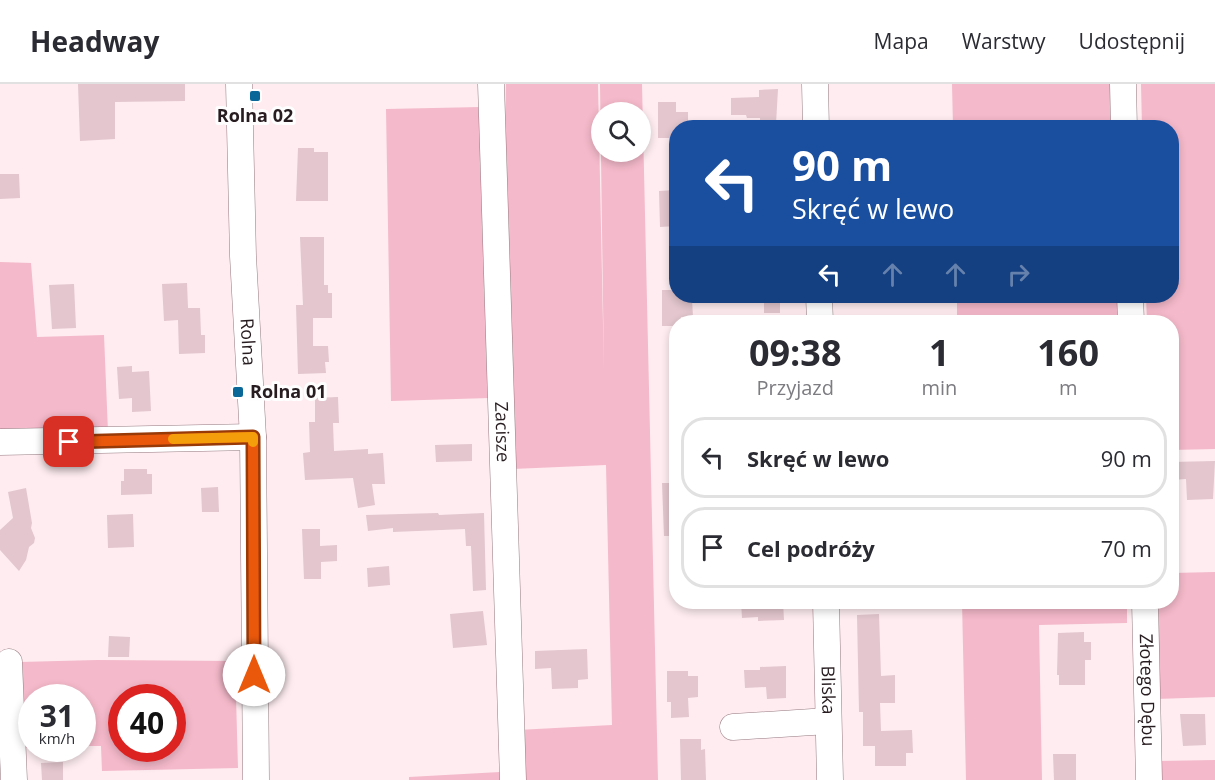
<!DOCTYPE html>
<html lang="pl">
<meta charset="utf-8">
<style>
:root{--surface:#fff;--page:#f7f7f7;--text:#2b2b33;--muted:#7c7c81;--line:#e1e1e2}
body{margin:0;font-family:"Open Sans",sans-serif;background:var(--page);color:var(--text);height:100vh;display:flex;flex-direction:column;font-size:22px;white-space:nowrap}
*{box-sizing:border-box;margin:0}
p{font-size:20px;color:var(--muted)}
.icon{flex:none;width:33px;height:33px;fill:none;stroke:currentColor;stroke-width:2;stroke-linecap:round;stroke-linejoin:round}
.map{position:relative;flex:1;overflow:hidden}
.panel{position:absolute;left:669px;top:231px;width:510px;height:294px;display:flex;flex-direction:column;background:var(--surface);border-radius:24px;box-shadow:0 3px 9px #0003}
.panel>*{flex:none}
.guide{position:absolute;left:669px;top:36px;width:510px;height:183px;border-radius:24px;box-shadow:0 3px 9px #0003;background:#1a4fa0;color:#fff;overflow:hidden}
.buttons{position:absolute;left:591px;top:18px;display:grid;gap:12px}
.buttons a{display:grid;place-items:center;width:60px;height:60px;border-radius:50%;background:var(--surface);box-shadow:0 3px 9px #0003;font-size:30px}
.speed{position:absolute;left:18px;top:600px;display:flex;gap:12px;font-size:30px;font-weight:700;text-align:center}
.speed>*{display:grid;place-content:center;width:78px;height:78px;border-radius:50%;background:var(--surface);box-shadow:0 3px 9px #0003;line-height:1}
.speed small{font-size:15px;font-weight:400}
.speed .limit{border:9px solid #d22;background:#fff;color:#111}
.pin{position:absolute;display:grid;place-items:center;width:51px;height:51px;color:#fff;margin:-26px;border-radius:12px;box-shadow:0 3px 9px #0006}
.me{position:absolute;width:66px;margin:-33px;rotate:0deg;stroke-linejoin:round;filter:drop-shadow(0 0 4px #0008)}
.turn{display:flex;align-items:center;gap:21px;height:126px;padding:0 24px;font-size:27px}
.turn .icon{width:78px;height:78px;stroke-width:2.5}
.turn b{display:block;font-size:42px;line-height:51px}
.lanes{display:flex;align-items:center;height:57px;padding:0 24px;background:#0003;justify-content:center;gap:30px;direction:ltr}
.lanes .off{opacity:.35}
.eta{display:flex;justify-content:space-evenly;align-items:center;height:102px;text-align:center}
.eta b{font-size:36px;font-weight:700;line-height:42px}
ul{padding:0;list-style:none}
li{display:flex;align-items:center;gap:18px;height:81px;margin:0 12px 9px;padding:0 12px;border:3px solid var(--line);border-radius:24px}
li div{flex:1}
li b{display:block;font-size:22px}
li em{font-style:normal}
header{display:flex;align-items:center;gap:36px;box-sizing:border-box;height:84px;padding:0 30px;background:var(--surface);border-bottom:2px solid var(--line)}
header strong{font-size:28px}
nav{display:flex;gap:33px;margin-inline-start:auto;font-size:21px}
.map>svg:first-child{display:block}
.green{fill:#f4b9ca;fill-rule:evenodd}
.building{fill:#e3c6ce}
.lines{fill:none;stroke-linecap:round;stroke-linejoin:round}
.minor-casing{stroke:#957a81;stroke-width:27}
.minor{stroke:#fff;stroke-width:26}
.route-casing{stroke:#983908;stroke-width:15}
.route{stroke:#ea580c;stroke-width:10}
.slow{stroke:#f59e0b;stroke-width:10}
.poi-dot{fill:#0b6797;stroke:#fefefe;stroke-width:2}
.labels{text-anchor:middle;stroke-width:6;stroke-linejoin:round;paint-order:stroke}
.poi-label{font-size:18px;font-weight:bold;fill:#271c1f;stroke:#fefefe}
.street-label{font-size:18px;fill:#271c1f;stroke:#fefefe}
</style>
<header>
<strong>Headway</strong>
<nav><a>Mapa</a><a>Warstwy</a><a>Udostępnij</a></nav>
</header>
<div class="map">
<svg width="1215" height="696" viewBox="0 0 1215 696">
<rect width="100%" height="100%" fill="#feecf0"/>
<path class="green" d="M 506,0 L 598,0 L 604,288 L 600,0 L 642,0 L 658,696 L 520,696 L 518,646 L 612,641 L 606,381 L 512,385 L 504,83 ZM 602,28 L 640,28 L 640,68 L 602,68 Z
M 952,0 L 1114,0 L 1115,43 L 953,43 Z
M 1141,0 L 1215,0 L 1215,365 L 1172,366 L 1172,238 L 1147,238 L 1146,212 L 1172,212 L 1172,44 L 1142,43 Z
M 481,23 L 489,314 L 391,317 L 386,25 Z
M 0,178 L 31,179 L 37,253 L 104,251 L 108,348 L 0,350 Z
M 957,212 L 1119,212 L 1120,238 L 957,238 Z
M 1215,488 L 1215,613 L 1156,615 L 1154,518 L 1172,518 L 1172,489 Z
M 962,518 L 1127,518 L 1127,539 L 1039,541 L 1042,696 L 966,696 Z
M 97,576 L 235,577 L 238,684 L 102,687 L 101,662 L 83,662 L 82,614 L 32,614 L 31,664 L 24,664 L 20,578 ZM 122,614 L 172,614 L 172,664 L 122,664 Z
M 1215,676 L 1215,696 L 1158,696 L 1158,677 Z
M 500,688 L 501,696 L 409,696 L 409,693 Z"/>
<path class="building" d="M 78,0 L 185,0 L 185,17 L 115,18 L 115,55 L 80,57 Z
M 778,5 L 776,40 L 760,41 L 760,34 L 747,34 L 746,31 L 731,31 L 731,14 L 759,13 L 759,6 Z
M 658,18 L 676,18 L 676,28 L 688,28 L 688,44 L 676,44 L 676,54 L 658,54 Z
M 298,64 L 314,64 L 314,68 L 328,68 L 328,117 L 296,117 Z
M 0,90 L 19,90 L 20,114 L 0,115 Z
M 676,106 L 676,142 L 660,143 L 659,107 Z
M 300,153 L 324,153 L 324,201 L 328,201 L 328,209 L 332,209 L 332,234 L 313,234 L 313,262 L 328,262 L 329,278 L 325,278 L 326,289 L 298,290 L 296,221 L 303,221 Z
M 187,199 L 188,224 L 200,224 L 201,251 L 205,251 L 205,269 L 179,270 L 178,236 L 164,237 L 162,200 Z
M 74,200 L 76,244 L 52,245 L 49,201 Z
M 662,206 L 676,206 L 676,212 L 680,212 L 680,215 L 692,215 L 693,233 L 681,233 L 680,238 L 676,238 L 676,242 L 662,242 Z
M 764,212 L 780,212 L 780,229 L 764,229 Z
M 132,282 L 132,288 L 149,287 L 151,327 L 132,328 L 132,314 L 119,315 L 117,283 Z
M 338,313 L 339,339 L 333,339 L 334,367 L 368,365 L 368,370 L 383,369 L 385,400 L 372,400 L 375,421 L 358,424 L 353,394 L 305,396 L 303,369 L 310,368 L 309,338 L 315,338 L 315,314 Z
M 472,360 L 472,377 L 436,378 L 435,361 Z
M 1215,377 L 1213,415 L 1187,416 L 1186,395 L 1172,396 L 1172,378 Z
M 124,385 L 147,385 L 147,390 L 152,390 L 152,410 L 121,411 L 121,397 L 124,397 Z
M 662,399 L 676,399 L 676,452 L 664,452 Z
M 218,403 L 219,428 L 202,428 L 201,404 Z
M 26,404 L 32,439 L 31,444 L 35,454 L 34,459 L 29,463 L 26,476 L 19,487 L 0,466 L 0,446 L 13,434 L 8,408 Z
M 438,429 L 439,431 L 484,429 L 486,506 L 473,507 L 471,462 L 466,462 L 465,445 L 393,448 L 393,444 L 368,447 L 366,431 Z
M 133,430 L 134,463 L 108,464 L 107,431 Z
M 302,445 L 320,445 L 320,462 L 337,461 L 337,477 L 321,478 L 321,495 L 304,495 Z
M 389,482 L 390,501 L 368,503 L 367,484 Z
M 741,518 L 783,518 L 784,536 L 758,537 L 758,533 L 742,534 Z
M 483,527 L 487,561 L 453,564 L 450,530 Z
M 879,530 L 881,592 L 895,591 L 895,619 L 880,619 L 881,647 L 912,646 L 913,669 L 906,669 L 906,682 L 875,682 L 875,662 L 863,662 L 863,628 L 859,628 L 857,531 Z
M 1084,548 L 1084,558 L 1091,558 L 1091,576 L 1085,576 L 1085,601 L 1059,601 L 1059,591 L 1057,591 L 1058,549 Z
M 109,552 L 130,553 L 129,573 L 108,573 Z
M 587,565 L 588,595 L 578,596 L 578,604 L 552,605 L 551,584 L 535,585 L 535,567 Z
M 786,582 L 786,614 L 767,615 L 766,603 L 745,604 L 744,586 L 760,586 L 760,583 Z
M 667,587 L 688,587 L 688,592 L 698,592 L 698,613 L 688,614 L 689,633 L 671,634 L 671,618 L 667,618 Z
M 1180,630 L 1205,630 L 1206,661 L 1183,662 Z
M 680,655 L 701,655 L 701,666 L 705,665 L 706,696 L 681,696 Z
M 1053,670 L 1076,670 L 1076,696 L 1054,696 Z
M 63,678 L 63,696 L 42,696 L 41,679 Z"/>
<g class="lines">
<g class="minor-casing">
<g id="minor">
<path id="s1" d="M 239,0 L 243,172 L 253,353 L 256,696"/>
<path id="s2" d="M 491,0 L 513,696"/>
<path d="M 815,0 L 816,44"/>
<path d="M 1123,0 L 1124,44"/>
<path d="M 819,212 L 820,238"/>
<path d="M 1130,212 L 1131,238"/>
<path d="M 0,358 L 253,353"/>
<path id="s3" d="M 826,518 L 830,696"/>
<path id="s4" d="M 1145,518 L 1149,696"/>
<path d="M 9,578 L 14,696"/>
<path d="M 733,643 L 828,637"/>
</g>
</g>
<use href="#minor" class="minor"/>
</g>
<g class="lines">
<g class="route-casing">
<path id="route" d="M 69,358 L 253,353 L 254,591"/>
</g>
<use href="#route" class="route"/>
<path class="slow" d="M 173,355 L 253,353 L 253,358"/>
</g>
<g class="poi-dot">
<rect x="249" y="6" width="12" height="12" rx="3"/>
<rect x="232" y="302" width="12" height="12" rx="3"/>
</g>
<g class="labels">
<g class="poi-label">
<text x="255" y="38">Rolna 02</text>
<text x="250" y="314" text-anchor="start">Rolna 01</text>
</g>
<g class="street-label">
<text dy="6" stroke="none"><textPath href="#s1" startOffset="258">Rolna</textPath></text>
<text dy="6" stroke="none"><textPath href="#s2" startOffset="348">Zacisze</textPath></text>
<text dy="6" stroke="none"><textPath href="#s3" startOffset="88">Bliska</textPath></text>
<text dy="6" stroke="none"><textPath href="#s4" startOffset="88">Złotego Dębu</textPath></text>
</g>
</g>
</svg>
<div class="buttons">
<a><svg class="icon" aria-label="search" viewBox="0 0 24 24"><circle cx="10" cy="10" r="6"/><path d="M15 15l6 6"/></svg></a>
</div>
<div class="speed"><div>31<small>km/h</small></div><div class="limit">40</div></div>
<div class="pin" style="left:69px;top:358px;background:#d93025"><svg class="icon" aria-label="arrive" viewBox="0 0 24 24"><path d="M6 21V4h12l-3 4 3 4H6"/></svg></div>
<svg class="me" style="left:254px;top:591px" viewBox="-20 -20 40 40"><circle r="19" fill="#fff"/><path d="M0-13L10 11 0 6-10 11z" fill="#ea580c"/></svg>
<div class="guide">
<div class="turn"><svg class="icon" aria-label="left" viewBox="0 0 24 24"><path d="M17 20v-9H6M10 6l-5 5 5 5"/></svg><div><b>90 m</b>Skręć w lewo</div></div>
<div class="lanes"><svg class="icon" aria-label="left" viewBox="0 0 24 24"><path d="M17 20v-9H6M10 6l-5 5 5 5"/></svg><svg class="icon off" aria-label="ahead" viewBox="0 0 24 24"><path d="M12 20V5M6 11l6-6 6 6"/></svg><svg class="icon off" aria-label="ahead" viewBox="0 0 24 24"><path d="M12 20V5M6 11l6-6 6 6"/></svg><svg class="icon off" aria-label="right" viewBox="0 0 24 24"><path d="M7 20v-9h11M14 6l5 5-5 5"/></svg></div>
</div>
<section class="panel">
<div class="eta">
<div><b>09:38</b><p>Przyjazd</p></div>
<div><b>1</b><p>min</p></div>
<div><b>160</b><p>m</p></div>
</div>
<ul>
<li><svg class="icon" aria-label="left" viewBox="0 0 24 24"><path d="M17 20v-9H6M10 6l-5 5 5 5"/></svg><div><b>Skręć w lewo</b></div><em>90 m</em></li>
<li><svg class="icon" aria-label="arrive" viewBox="0 0 24 24"><path d="M6 21V4h12l-3 4 3 4H6"/></svg><div><b>Cel podróży</b></div><em>70 m</em></li>
</ul>
</section>
</div>
